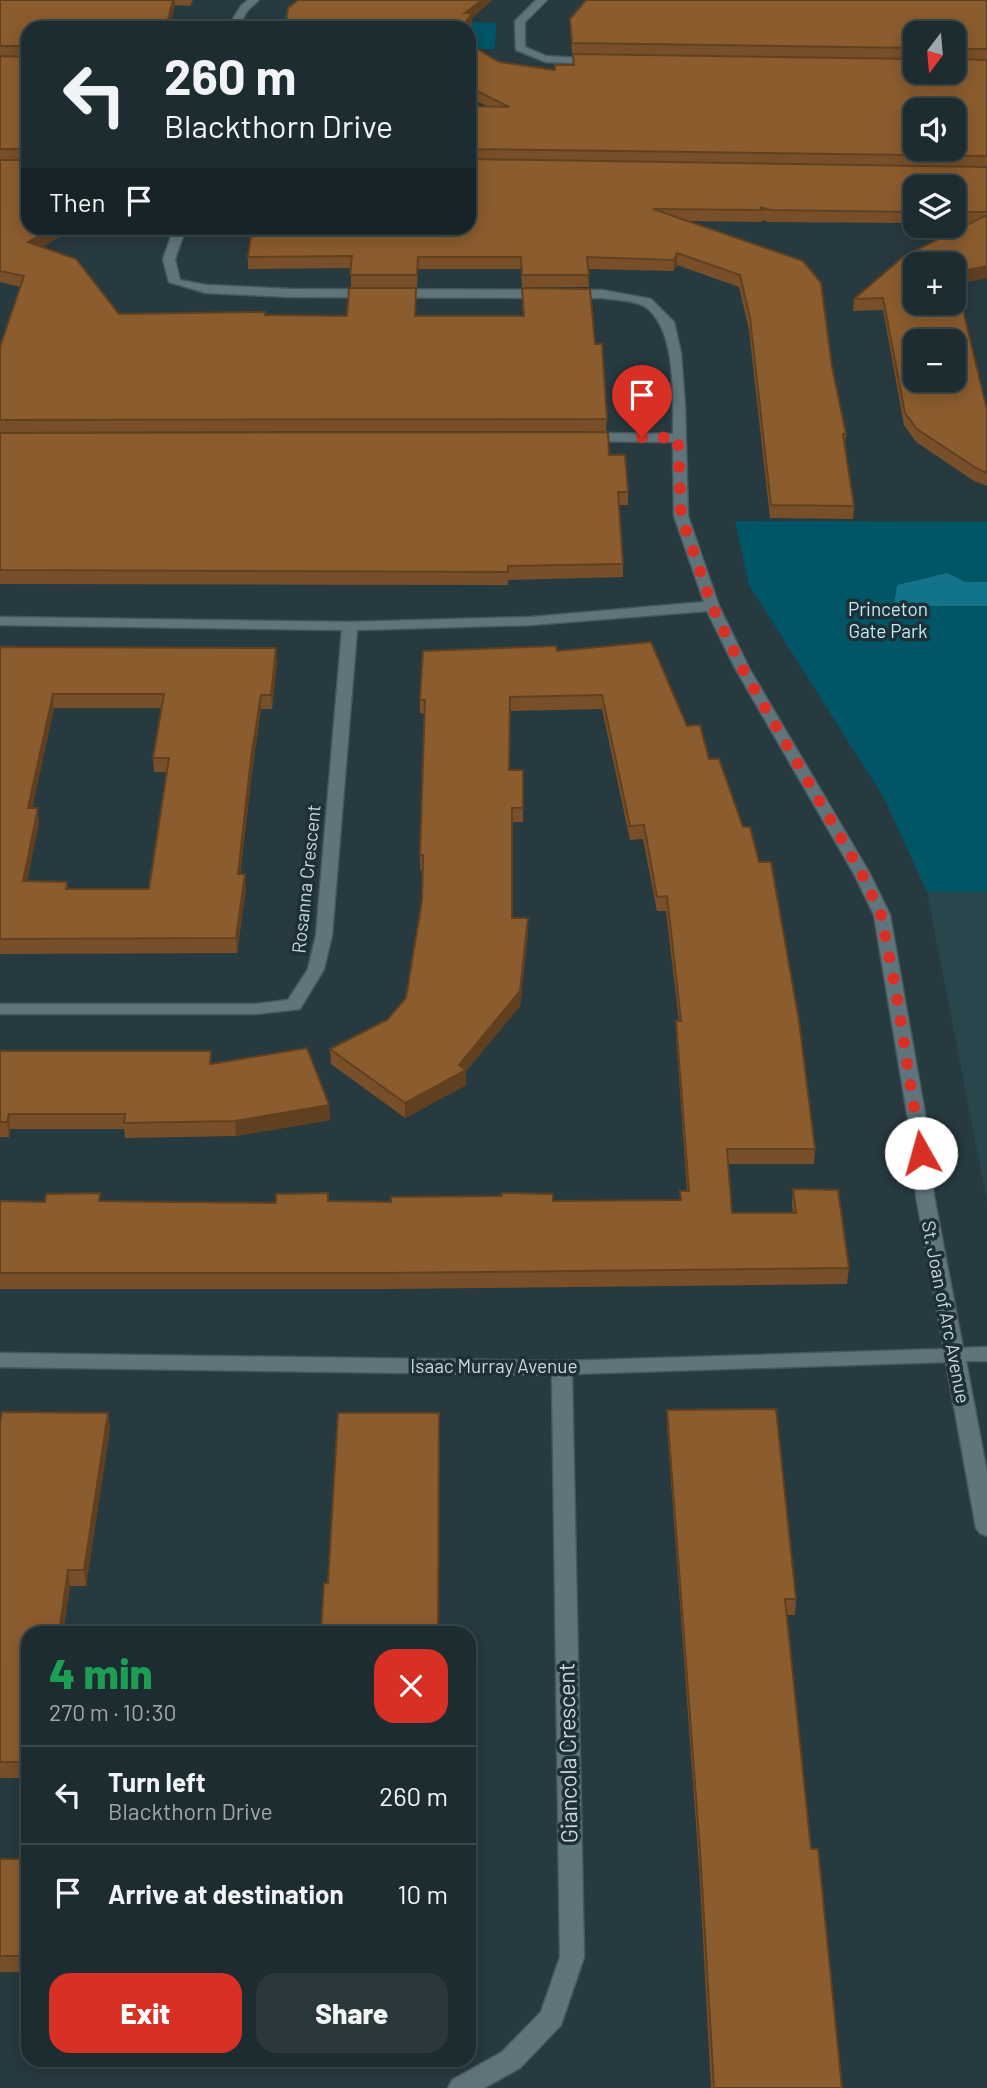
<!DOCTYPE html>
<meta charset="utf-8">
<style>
:root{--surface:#1d2c30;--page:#2a383c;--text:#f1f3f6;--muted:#a0a7ab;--line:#3b484c;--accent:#d93025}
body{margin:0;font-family:Barlow,sans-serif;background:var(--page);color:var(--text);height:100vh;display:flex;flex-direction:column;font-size:26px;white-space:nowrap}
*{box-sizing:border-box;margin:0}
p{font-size:23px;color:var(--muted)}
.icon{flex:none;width:38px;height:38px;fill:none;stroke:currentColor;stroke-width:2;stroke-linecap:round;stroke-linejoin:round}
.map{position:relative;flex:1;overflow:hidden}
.sheet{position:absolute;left:21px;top:1626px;width:455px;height:441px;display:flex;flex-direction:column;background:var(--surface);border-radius:21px;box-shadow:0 4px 18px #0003,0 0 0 2px var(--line)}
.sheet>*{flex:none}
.guide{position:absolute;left:21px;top:21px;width:455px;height:214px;border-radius:21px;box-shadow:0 4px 18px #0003,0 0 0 2px var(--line);background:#1d2c30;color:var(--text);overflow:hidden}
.needle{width:46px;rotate:196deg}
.buttons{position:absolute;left:903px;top:21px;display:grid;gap:14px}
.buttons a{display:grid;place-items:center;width:63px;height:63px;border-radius:14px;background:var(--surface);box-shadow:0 4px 18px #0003,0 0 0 2px var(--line);font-size:35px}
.pin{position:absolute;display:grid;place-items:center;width:60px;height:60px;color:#fff;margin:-72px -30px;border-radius:50% 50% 50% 0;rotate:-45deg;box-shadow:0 0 7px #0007}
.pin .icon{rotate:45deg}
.me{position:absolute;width:77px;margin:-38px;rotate:353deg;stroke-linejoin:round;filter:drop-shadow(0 0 5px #0008)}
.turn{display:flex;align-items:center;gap:24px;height:147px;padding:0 28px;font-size:32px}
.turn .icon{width:91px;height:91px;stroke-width:2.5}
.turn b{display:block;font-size:49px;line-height:60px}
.then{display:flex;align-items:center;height:66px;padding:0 28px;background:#0003;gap:14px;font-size:26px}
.round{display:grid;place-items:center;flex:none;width:74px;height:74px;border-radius:21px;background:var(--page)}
.summary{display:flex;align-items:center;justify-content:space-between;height:119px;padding:0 28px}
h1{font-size:42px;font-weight:800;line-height:52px;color:#1e9e55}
.action{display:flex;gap:14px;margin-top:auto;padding:14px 28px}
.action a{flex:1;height:80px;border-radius:21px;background:var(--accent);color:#fff;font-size:28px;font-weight:800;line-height:80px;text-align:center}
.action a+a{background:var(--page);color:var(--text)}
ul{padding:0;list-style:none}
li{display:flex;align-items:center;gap:21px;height:98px;padding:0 28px;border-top:2px solid var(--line)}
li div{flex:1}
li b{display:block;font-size:26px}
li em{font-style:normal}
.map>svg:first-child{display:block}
.built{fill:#29464d}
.green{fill:#005667}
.water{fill:#137388}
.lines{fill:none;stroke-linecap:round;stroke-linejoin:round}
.minor-casing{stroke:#47585d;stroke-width:3}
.minor{fill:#60757b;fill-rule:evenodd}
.wall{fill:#784f28;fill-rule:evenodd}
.shaded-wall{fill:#614020}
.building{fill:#8b5c2e;stroke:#614020;stroke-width:2;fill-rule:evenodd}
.route{stroke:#d93025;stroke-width:12;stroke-dasharray:0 21.6}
.labels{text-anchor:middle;stroke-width:7;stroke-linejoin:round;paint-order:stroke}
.park-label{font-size:19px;fill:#c0eaf6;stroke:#1d3036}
.street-label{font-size:19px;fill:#cbd7db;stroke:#1d3036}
.near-street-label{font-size:23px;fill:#cbd7db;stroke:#1d3036}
</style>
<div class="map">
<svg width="987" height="2088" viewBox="0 0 987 2088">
<rect width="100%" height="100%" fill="#273a40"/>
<path class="built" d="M 927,892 L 987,892 L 987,1202 Z"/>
<path class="green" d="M 285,14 L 496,23 L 495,49 L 469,49 L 469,28 L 280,28 Z
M 735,521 L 987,522 L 987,892 L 927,892 L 884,798 L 749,585 Z"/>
<path class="water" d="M 947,573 L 965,582 L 987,582 L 987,606 L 894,606 L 897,585 Z"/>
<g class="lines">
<g class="minor-casing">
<path id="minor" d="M 248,0 L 259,0 L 248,10 L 237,28 L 227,28 L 241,6 Z
M 536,0 L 547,0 L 525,22 L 525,47 L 546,56 L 595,59 L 599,60 L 599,64 L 546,62 L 516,50 L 515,21 Z
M 174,228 L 186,228 L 175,259 L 180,280 L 206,285 L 291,289 L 602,290 L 651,299 L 674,322 L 681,353 L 685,406 L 688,516 L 719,606 L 749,668 L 870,874 L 890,915 L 928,1131 L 934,1196 L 963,1348 L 987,1347 L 987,1361 L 966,1361 L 987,1473 L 987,1536 L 980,1533 L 976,1528 L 946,1362 L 572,1374 L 584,1957 L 561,2025 L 520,2068 L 484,2088 L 448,2088 L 452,2080 L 502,2052 L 541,2012 L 560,1957 L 552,1375 L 0,1367 L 0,1353 L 562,1361 L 944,1349 L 916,1196 L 910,1131 L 874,915 L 854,874 L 735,668 L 707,611 L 531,625 L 357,630 L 332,935 L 324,969 L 300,1009 L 256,1014 L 0,1014 L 0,1004 L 256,1004 L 288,1000 L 308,969 L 316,935 L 342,630 L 0,625 L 0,617 L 350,622 L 531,617 L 704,602 L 674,516 L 673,442 L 584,441 L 578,437 L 584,433 L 673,434 C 673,398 677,327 644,306 C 634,300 614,300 602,298 L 291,297 L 206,293 L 169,282 L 163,259 Z"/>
</g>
<use href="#minor" class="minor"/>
</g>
<path class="wall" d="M 0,0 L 193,0 L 190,6 L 175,5 L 28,28 L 28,228 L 76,228 L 42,247 L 119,314 L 347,316 L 416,300 L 416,316 L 523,316 L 522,288 L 595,344 L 607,419 L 606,431 L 0,432 L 0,347 L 20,287 L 0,282 Z
M 987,0 L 987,278 L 956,284 L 987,410 L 987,486 L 974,481 L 916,442 L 904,425 L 883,310 L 853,311 L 854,299 L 969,224 L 954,224 L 954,187 L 915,187 L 915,223 L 769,222 L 762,220 L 762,222 L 688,221 L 832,367 L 846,434 L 845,447 L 854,506 L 853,519 L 770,518 L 749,330 L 739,287 L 677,265 L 673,271 L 588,269 L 589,287 L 522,287 L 521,269 L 418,269 L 417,287 L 351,287 L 351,268 L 248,269 L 248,257 L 469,228 L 469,106 L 487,106 L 469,98 L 469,45 L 499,62 L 555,70 L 573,65 L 573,54 L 915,58 L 572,54 L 570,19 ZM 915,33 L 954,72 L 915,72 Z
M 0,433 L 609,455 L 628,492 L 628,505 L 619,505 L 623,564 L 623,577 L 508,580 L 508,585 L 0,584 Z
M 651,642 L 815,1149 L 814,1164 L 728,1164 L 732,1213 L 793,1213 L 792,1205 L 793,1189 L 849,1268 L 847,1284 L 383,1289 L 0,1289 L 0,1201 L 276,1203 L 680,1200 L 680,1191 L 687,1191 L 676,1036 L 676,1021 L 679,1021 L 666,911 L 657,911 L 643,839 L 630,840 L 602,709 L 510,711 L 509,770 L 523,770 L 523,822 L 512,822 L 512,918 L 528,933 L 520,1006 L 466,1071 L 466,1085 L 405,1118 L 331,1064 L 330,1049 L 387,1020 L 406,998 L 422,901 L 423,870 L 420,870 L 420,855 L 425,714 L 420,713 L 420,700 L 557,651 Z
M 0,647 L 277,662 L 272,709 L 261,709 L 252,772 L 240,874 L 246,888 L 237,953 L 0,954 ZM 54,708 L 162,708 L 153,758 L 154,772 L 167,772 L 149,889 L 68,889 L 67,882 L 27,881 L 39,822 L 32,808 Z
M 0,1051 L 211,1051 L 211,1064 L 329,1105 L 330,1120 L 236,1136 L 125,1138 L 124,1129 L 10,1129 L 9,1137 L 0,1137 Z
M 667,1410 L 796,1599 L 795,1615 L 787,1615 L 811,1849 L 842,2088 L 711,2088 L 699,1866 L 667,1426 Z
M 108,1413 L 110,1428 L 86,1586 L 70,1586 L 63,1633 L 28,1633 L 28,1778 L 0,1778 L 0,1423 Z
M 0,1859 L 28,1859 L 28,1972 L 0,1972 Z"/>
<path class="shaded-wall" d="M 173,0 L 175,0 L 175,5 L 170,28 L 166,28 Z
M 482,0 L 493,0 L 472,18 L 472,24 L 469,29 L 462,28 L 465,13 Z
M 54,228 L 76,228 L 29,254 L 28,242 Z
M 677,253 L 677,265 L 673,271 L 674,260 Z
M 987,266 L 987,278 L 954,285 L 954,273 Z
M 276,648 L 277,662 L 272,709 L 271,695 Z
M 53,694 L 54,708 L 29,822 L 28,808 Z
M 261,695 L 261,709 L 252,772 L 239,888 L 238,874 L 251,758 Z
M 38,808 L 39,822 L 24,896 L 23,881 Z
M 245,874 L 246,888 L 237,953 L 236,938 Z
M 528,918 L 528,933 L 520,1006 L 466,1071 L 466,1085 L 405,1118 L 405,1103 L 459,1065 Z
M 329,1105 L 330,1120 L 236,1136 L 235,1121 Z
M 9,1114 L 10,1129 L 9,1137 L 7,1122 Z
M 108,1413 L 110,1428 L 86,1586 L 84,1570 Z
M 68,1570 L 70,1586 L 63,1633 L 59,1633 Z"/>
<path class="building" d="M 0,0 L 173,0 L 166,28 L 28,28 L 28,47 L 27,46 L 0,46 Z
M 298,0 L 482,0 L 465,13 L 472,13 L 462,28 L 285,28 L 288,8 Z
M 586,0 L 987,0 L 987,49 L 955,49 L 954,50 L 954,33 L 915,33 L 915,48 L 572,43 L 570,19 Z
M 469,44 L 499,62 L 555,70 L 555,65 L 574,65 L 573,54 L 915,59 L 915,72 L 954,72 L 954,59 L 987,60 L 987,156 L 469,149 L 469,106 L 509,107 L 469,87 ZM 915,110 L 954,110 L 954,149 L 915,149 Z
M 28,54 L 28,150 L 27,149 L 0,149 L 0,56 L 27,57 Z
M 28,157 L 28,228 L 54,228 L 28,242 L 76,259 L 119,314 L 265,312 L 265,315 L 347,316 L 349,288 L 416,288 L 415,316 L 524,316 L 522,288 L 590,289 L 595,344 L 602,344 L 607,419 L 0,420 L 0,347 L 24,276 L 0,271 L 0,160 L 27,160 Z
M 469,159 L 987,167 L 987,212 L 954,212 L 954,187 L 915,187 L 915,212 L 770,210 L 760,207 L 763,210 L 653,209 L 803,261 L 821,283 L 832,367 L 846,434 L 843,434 L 854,506 L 771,505 L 750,318 L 740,275 L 677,253 L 674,260 L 587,257 L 589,275 L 522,275 L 521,257 L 418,257 L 417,275 L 350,275 L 352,256 L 248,257 L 252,228 L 469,228 Z
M 987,215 L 987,266 L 954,273 L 954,264 L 915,264 L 915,303 L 954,303 L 954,273 L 987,410 L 987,473 L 976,468 L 917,429 L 905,413 L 883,298 L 854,299 L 904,256 ZM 915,341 L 954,341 L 954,380 L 915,380 Z
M 608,432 L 609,455 L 625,455 L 628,492 L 618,492 L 623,564 L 508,566 L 508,572 L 0,570 L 0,433 Z
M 651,642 L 687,726 L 700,725 L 709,759 L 719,759 L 743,827 L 750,827 L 759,862 L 771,862 L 799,1021 L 815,1149 L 727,1149 L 732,1213 L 796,1213 L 793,1189 L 838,1190 L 849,1268 L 382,1273 L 0,1273 L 0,1201 L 45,1202 L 46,1194 L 100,1193 L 99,1201 L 170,1202 L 276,1203 L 276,1194 L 328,1193 L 328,1201 L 391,1202 L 391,1197 L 502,1196 L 502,1193 L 553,1194 L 553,1201 L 681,1200 L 680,1191 L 689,1191 L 676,1021 L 681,1021 L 667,896 L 657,897 L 644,825 L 630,826 L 602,695 L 510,697 L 509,770 L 523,770 L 523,808 L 512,808 L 512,918 L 528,918 L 520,991 L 459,1065 L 466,1070 L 405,1103 L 330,1049 L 387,1020 L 406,998 L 422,901 L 423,855 L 420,855 L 425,700 L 420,700 L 423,651 L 556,646 L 557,651 Z
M 0,647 L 276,648 L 271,695 L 261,695 L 251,758 L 238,874 L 245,874 L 236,938 L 0,939 ZM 53,694 L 164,694 L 153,758 L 169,758 L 149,889 L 66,889 L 67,882 L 23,881 L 38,808 L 28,808 Z
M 307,1048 L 329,1105 L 235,1121 L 124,1123 L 125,1114 L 9,1114 L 7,1122 L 0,1122 L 0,1051 L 211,1051 L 210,1064 Z
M 776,1409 L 796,1599 L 785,1599 L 811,1849 L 818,1849 L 842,2088 L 714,2088 L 700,1850 L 667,1410 Z
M 2,1412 L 108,1413 L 84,1570 L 68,1570 L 59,1633 L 28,1633 L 28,1762 L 0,1762 L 0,1423 Z
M 338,1413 L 439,1413 L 438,1633 L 321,1633 L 324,1583 L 328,1583 Z
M 0,1859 L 28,1859 L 28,1956 L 0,1956 Z"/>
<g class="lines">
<path class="route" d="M 642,437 L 678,438 L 681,516 L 712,606 L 742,668 L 862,874 L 881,915 L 896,991 L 921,1153"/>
</g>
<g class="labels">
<g class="park-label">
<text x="888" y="616">Princeton<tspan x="888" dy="22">Gate Park</tspan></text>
</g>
<g class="street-label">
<text transform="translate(306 879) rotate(-84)" y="7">Rosanna Crescent</text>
<text transform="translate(946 1312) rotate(79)" y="7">St. Joan of Arc Avenue</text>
<text x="494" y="1373">Isaac Murray Avenue</text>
</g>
<g class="near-street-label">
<text transform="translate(568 1753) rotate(-91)" y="8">Giancola Crescent</text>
</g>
</g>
</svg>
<div class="buttons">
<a><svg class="needle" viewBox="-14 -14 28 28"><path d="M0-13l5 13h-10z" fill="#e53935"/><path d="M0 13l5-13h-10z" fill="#a0a7ab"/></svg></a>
<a><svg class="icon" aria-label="sound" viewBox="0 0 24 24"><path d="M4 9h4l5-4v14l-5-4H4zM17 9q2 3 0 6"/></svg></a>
<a><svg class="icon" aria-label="layers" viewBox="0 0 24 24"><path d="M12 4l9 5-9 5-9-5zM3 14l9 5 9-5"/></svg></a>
<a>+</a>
<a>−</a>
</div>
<div class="pin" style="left:642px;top:437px;background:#d93025"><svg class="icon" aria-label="arrive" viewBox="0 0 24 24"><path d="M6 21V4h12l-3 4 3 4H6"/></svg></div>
<svg class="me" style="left:921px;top:1153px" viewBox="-20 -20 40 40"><circle r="19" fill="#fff"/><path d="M0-13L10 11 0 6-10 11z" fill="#d93025"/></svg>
<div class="guide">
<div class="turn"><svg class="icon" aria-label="left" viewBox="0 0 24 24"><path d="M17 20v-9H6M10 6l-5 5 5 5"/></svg><div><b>260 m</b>Blackthorn Drive</div></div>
<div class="then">Then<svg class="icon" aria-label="arrive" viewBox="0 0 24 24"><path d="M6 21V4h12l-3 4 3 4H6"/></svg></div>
</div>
<section class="sheet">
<div class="summary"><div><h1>4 min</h1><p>270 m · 10:30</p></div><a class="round" style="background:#d93025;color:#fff"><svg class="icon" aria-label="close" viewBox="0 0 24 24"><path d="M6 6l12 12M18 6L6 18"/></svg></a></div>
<ul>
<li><svg class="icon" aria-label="left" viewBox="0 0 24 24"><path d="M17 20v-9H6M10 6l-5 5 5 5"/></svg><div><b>Turn left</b><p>Blackthorn Drive</p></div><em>260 m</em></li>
<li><svg class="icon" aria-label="arrive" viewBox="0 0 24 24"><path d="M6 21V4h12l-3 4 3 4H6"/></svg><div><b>Arrive at destination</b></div><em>10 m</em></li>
</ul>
<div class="action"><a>Exit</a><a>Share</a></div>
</section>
</div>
